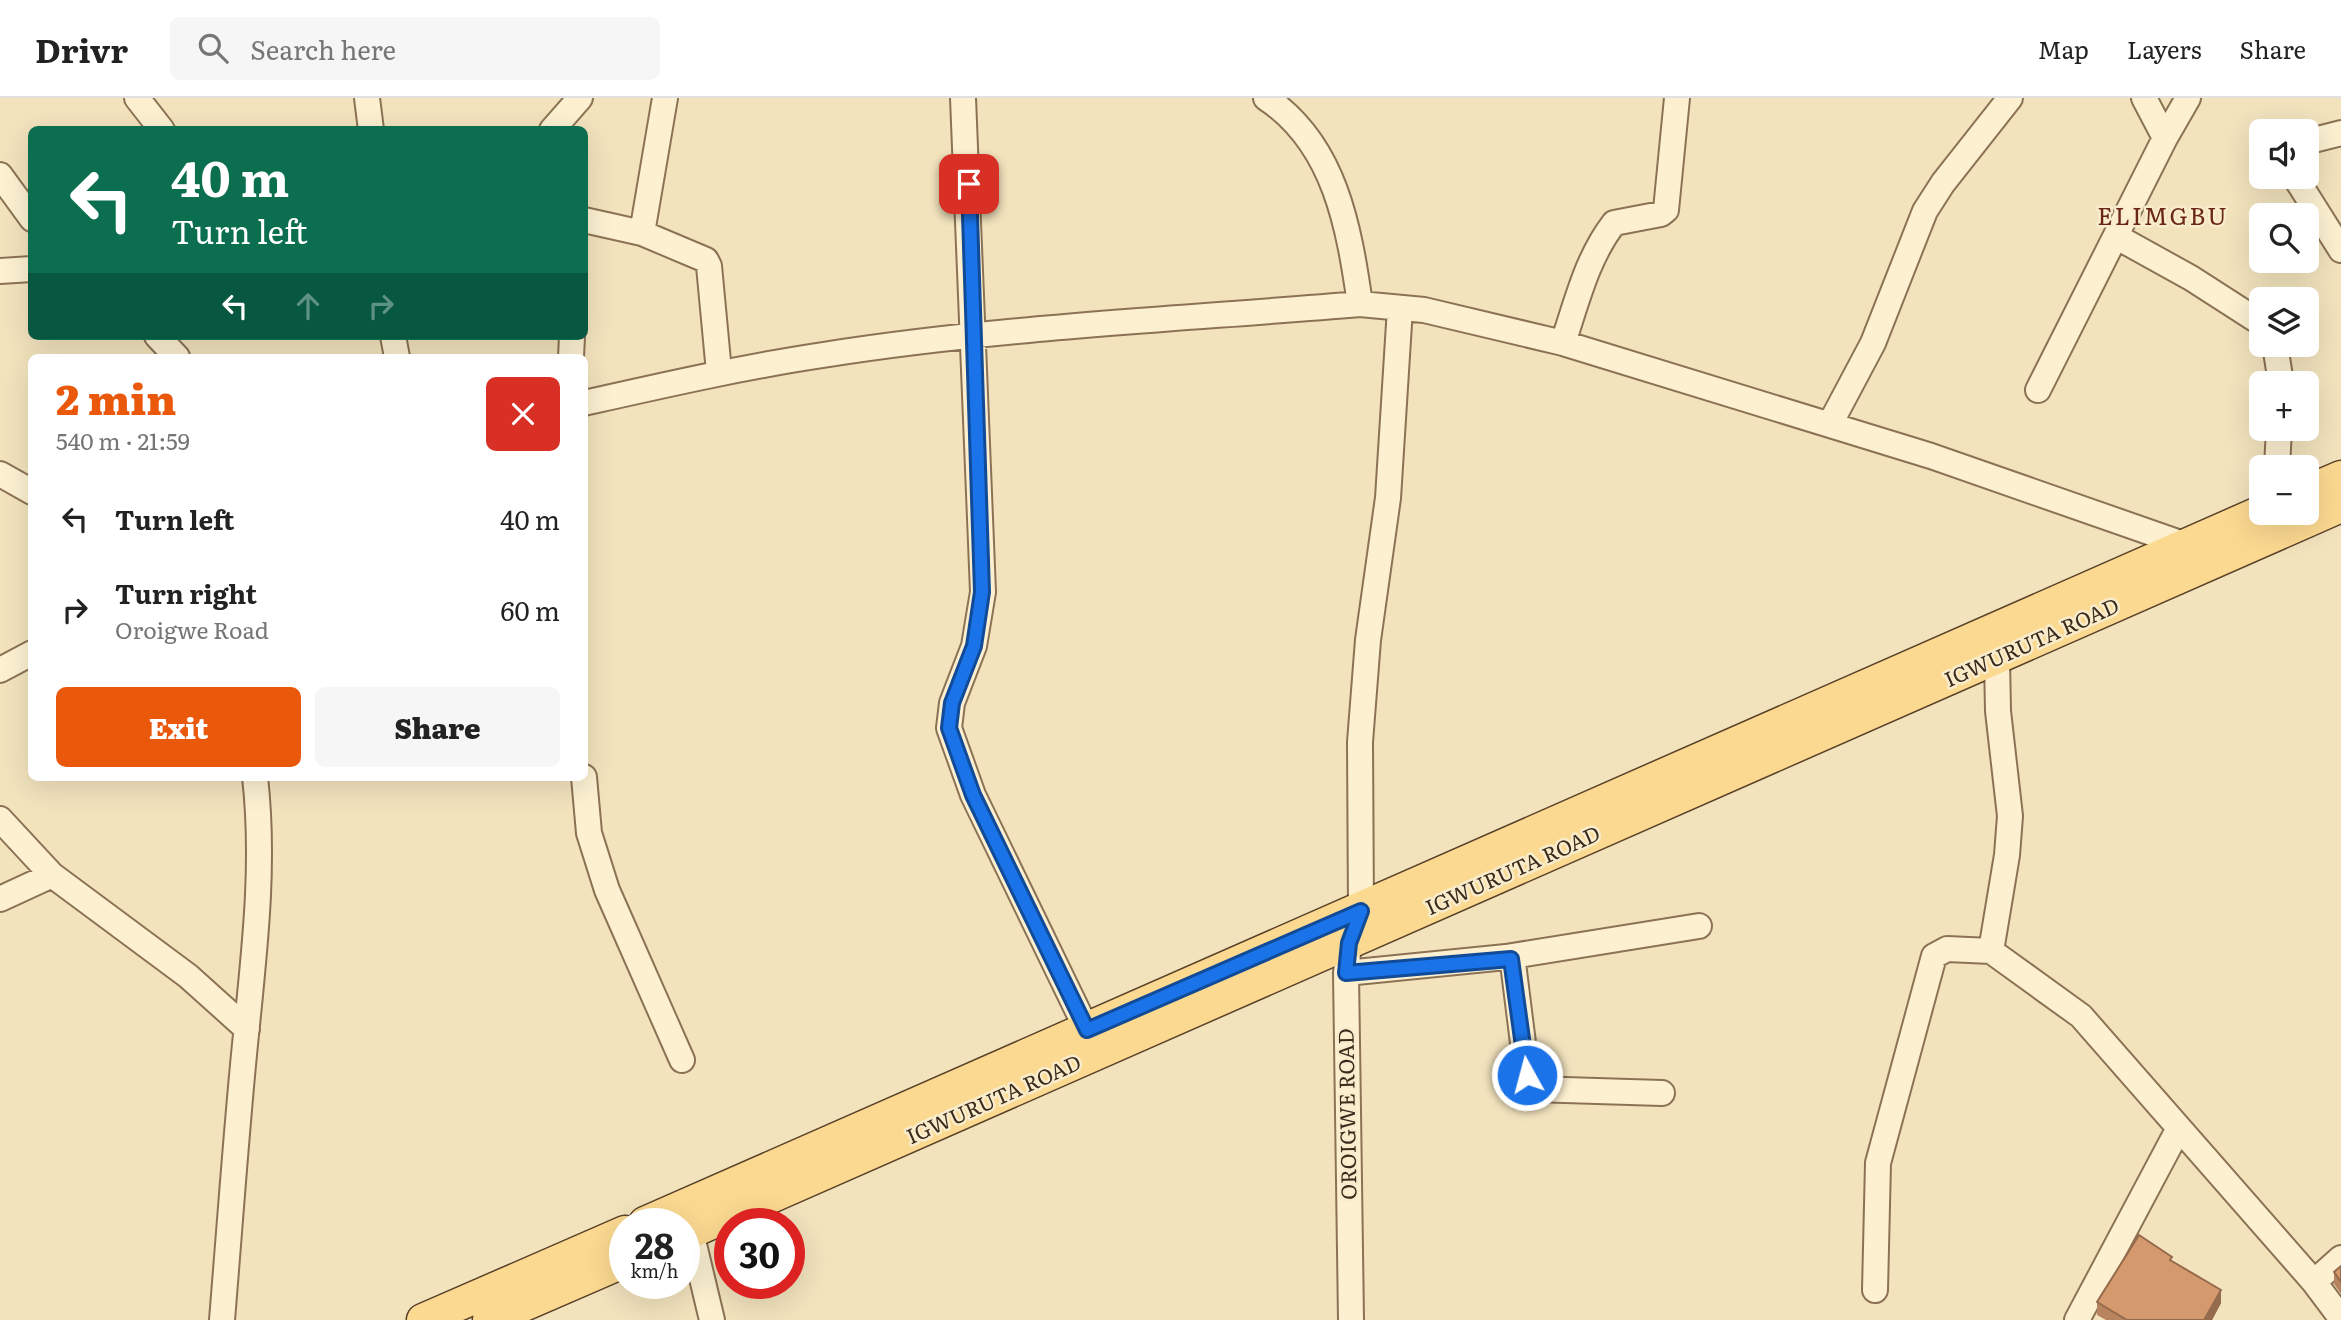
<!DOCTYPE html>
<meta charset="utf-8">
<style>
:root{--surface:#fff;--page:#f6f6f6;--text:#222;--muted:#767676;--line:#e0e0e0;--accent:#ea580c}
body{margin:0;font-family:Literata,serif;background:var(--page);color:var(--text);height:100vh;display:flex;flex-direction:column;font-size:26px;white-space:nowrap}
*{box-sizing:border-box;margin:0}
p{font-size:23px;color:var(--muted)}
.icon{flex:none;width:38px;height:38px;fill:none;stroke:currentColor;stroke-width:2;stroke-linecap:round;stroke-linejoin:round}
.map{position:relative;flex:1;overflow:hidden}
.sheet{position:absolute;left:28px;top:256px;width:560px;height:427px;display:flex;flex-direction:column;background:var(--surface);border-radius:10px;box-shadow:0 7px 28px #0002}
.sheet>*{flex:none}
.banner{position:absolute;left:28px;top:28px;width:560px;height:214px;border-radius:10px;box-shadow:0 7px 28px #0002;background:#0b6e4f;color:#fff;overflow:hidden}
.buttons{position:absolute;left:2249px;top:21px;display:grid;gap:14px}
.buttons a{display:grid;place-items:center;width:70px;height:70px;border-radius:10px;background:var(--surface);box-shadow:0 7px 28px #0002;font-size:35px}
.speed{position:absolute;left:609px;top:1110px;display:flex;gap:14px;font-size:35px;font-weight:700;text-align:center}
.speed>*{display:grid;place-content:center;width:91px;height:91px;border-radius:50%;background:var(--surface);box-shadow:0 7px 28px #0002;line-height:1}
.speed small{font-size:18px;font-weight:400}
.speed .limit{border:10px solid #d22;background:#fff;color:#111}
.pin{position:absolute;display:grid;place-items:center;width:60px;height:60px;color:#fff;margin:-30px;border-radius:14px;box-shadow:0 4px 10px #0006}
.me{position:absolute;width:77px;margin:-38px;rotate:353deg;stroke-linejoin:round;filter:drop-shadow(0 0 5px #0008)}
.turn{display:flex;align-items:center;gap:24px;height:147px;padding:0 28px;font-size:32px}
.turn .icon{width:91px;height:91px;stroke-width:2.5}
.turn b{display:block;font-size:49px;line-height:60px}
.lanes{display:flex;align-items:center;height:66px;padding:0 28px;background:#0003;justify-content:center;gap:35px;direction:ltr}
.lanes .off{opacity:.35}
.round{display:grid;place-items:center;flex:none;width:74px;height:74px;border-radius:10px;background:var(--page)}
.summary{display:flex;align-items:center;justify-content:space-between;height:119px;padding:0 28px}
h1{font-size:42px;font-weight:800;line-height:52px;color:var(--accent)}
.cta{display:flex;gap:14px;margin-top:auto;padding:14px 28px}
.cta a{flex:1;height:80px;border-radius:10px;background:var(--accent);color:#fff;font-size:28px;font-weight:800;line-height:80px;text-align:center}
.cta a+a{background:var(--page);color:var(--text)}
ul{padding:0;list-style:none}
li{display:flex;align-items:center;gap:21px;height:91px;padding:0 28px}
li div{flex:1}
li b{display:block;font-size:26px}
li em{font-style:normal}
header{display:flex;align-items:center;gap:42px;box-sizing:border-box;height:98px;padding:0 35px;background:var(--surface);border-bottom:2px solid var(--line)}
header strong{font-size:33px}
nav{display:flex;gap:38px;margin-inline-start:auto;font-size:24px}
.search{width:490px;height:63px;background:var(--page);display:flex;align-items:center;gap:18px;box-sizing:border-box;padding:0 24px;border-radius:10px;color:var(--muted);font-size:26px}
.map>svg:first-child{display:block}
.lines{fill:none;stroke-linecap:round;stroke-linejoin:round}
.minor-casing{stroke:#8c7254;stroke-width:28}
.major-casing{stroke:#594029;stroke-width:35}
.minor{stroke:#fcf0d1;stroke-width:24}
.major{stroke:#fbd990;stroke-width:32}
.wall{fill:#b7845f}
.shaded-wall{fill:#956b4d}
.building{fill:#d5996e;stroke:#956b4d;stroke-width:2}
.route-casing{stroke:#114b97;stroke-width:18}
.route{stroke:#1a73e8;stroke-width:12}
.labels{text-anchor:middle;stroke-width:5;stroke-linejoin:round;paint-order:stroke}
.street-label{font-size:21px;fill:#3a2a1b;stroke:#f9eccd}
.quarter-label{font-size:24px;letter-spacing:2px;fill:#6b2715;stroke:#f9eccd}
</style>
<header>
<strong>Drivr</strong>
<div class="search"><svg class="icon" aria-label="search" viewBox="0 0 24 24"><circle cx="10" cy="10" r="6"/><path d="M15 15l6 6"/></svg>Search here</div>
<nav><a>Map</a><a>Layers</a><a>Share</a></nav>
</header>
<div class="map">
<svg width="2341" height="1222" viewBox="0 0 2341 1222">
<rect width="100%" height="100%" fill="#f2e3bd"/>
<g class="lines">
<g class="minor-casing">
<path id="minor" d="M 137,0 L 162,32
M 367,0 L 371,32
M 963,0 L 983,494 L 974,548 L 952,605 L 949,630 L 973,697 L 1087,932
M 1266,0 C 1335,46 1349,129 1360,206
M 2144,0 L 2165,40
M 552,32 L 580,0
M 2306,44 L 2341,35
M 0,77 L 32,121
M 2295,79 L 2341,152
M 584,122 L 642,135 L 706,162 L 709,168 L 719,274
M 642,135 L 665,0
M 2117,139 L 2191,180 L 2261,225
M 0,173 L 32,171
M 157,238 L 177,259
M 393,238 L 397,259
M 1563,245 C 1577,203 1587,160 1614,125 L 1661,116 L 1666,112 L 1677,0
M 2275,247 L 2281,285
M 571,259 L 572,238
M 2038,292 L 2165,40 L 2188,0
M 584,305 C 664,287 743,269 823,257 C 1000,229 1182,221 1360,206 L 1424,212 L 1563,245 L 1931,358 L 2186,447
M 1830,326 L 1873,245 L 1925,113 L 1943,85 L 2010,0
M 2277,369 L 2279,331
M 0,376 L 32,394
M 0,572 L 32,555
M 584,679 L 589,735 L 607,792 L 682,962
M 0,721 L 52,777 L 188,878 L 247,931
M 0,801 L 52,777
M 1991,853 L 2007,757 L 2010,718 L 1998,613 L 1997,561
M 1506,859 L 1699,828
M 1346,875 L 1506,859 L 1513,865 L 1527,977 L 1532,991 L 1662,995
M 691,1134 L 712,1222
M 2314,1184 L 2341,1160
M 1875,1192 L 1878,1065 L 1934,858 L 1947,851 L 1991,853 L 2081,918 L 2314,1184 L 2341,1220
M 222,1222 C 229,1137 235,1052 243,967 C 252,871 266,775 255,679
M 1351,1222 L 1346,875 L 1349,845 L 1361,813 L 1360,644 L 1368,542 L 1388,400 L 1400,210
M 2077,1222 L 2179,1030"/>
</g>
<g class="major-casing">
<path id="major" d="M 2306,394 L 2341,379
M 645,1125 C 1184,890 1721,649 2261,414
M 684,1137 L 2341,408
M 423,1222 L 625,1134
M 489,1222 L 625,1163"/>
</g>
<use href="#minor" class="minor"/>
<use href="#major" class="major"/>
</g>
<path class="wall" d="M 2172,1163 L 2221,1205 L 2212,1222 L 2106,1222 L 2097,1217 L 2097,1204 Z
M 2341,1168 L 2341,1196 L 2334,1186 L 2334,1174 Z"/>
<path class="shaded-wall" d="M 2221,1192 L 2221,1205 L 2212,1222 L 2204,1222 Z"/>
<path class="building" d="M 2139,1137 L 2172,1159 L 2170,1162 L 2221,1192 L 2204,1222 L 2127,1222 L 2097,1204 Z
M 2341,1168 L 2341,1184 L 2334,1174 Z"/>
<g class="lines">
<g class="route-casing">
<path id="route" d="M 969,86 L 982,494 L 974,548 L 952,605 L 949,630 L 973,697 L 1087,932 L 1361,813 L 1349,845 L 1346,875 L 1511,861 L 1527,977"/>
</g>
<use href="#route" class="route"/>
</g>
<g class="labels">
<g class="street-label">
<text transform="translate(2032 545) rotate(-24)" y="7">IGWURUTA ROAD</text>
<text transform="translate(1513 773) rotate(-24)" y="7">IGWURUTA ROAD</text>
<text transform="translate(994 1002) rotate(-24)" y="7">IGWURUTA ROAD</text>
<text transform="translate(1348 1016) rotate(-91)" y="7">OROIGWE ROAD</text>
</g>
<g class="quarter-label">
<text x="2163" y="127">ELIMGBU</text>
</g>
</g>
</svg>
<div class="buttons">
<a><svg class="icon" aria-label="sound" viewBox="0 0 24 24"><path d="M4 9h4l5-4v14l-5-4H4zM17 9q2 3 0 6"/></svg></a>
<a><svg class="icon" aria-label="search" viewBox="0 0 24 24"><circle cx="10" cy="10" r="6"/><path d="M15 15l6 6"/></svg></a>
<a><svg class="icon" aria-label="layers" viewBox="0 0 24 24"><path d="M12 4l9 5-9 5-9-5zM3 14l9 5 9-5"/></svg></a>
<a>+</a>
<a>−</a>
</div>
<div class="speed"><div>28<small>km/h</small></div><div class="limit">30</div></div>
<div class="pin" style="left:969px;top:86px;background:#d93025"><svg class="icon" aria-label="arrive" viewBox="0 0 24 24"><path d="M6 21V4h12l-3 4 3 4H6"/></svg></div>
<svg class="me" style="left:1527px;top:977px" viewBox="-20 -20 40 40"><circle r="17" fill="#1a73e8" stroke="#fff" stroke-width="3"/><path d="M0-11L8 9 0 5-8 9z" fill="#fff"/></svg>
<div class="banner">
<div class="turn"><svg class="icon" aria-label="left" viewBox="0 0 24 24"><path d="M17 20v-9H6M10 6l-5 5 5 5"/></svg><div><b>40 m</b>Turn left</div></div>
<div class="lanes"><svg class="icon" aria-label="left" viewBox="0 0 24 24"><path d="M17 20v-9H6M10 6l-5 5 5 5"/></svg><svg class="icon off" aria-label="ahead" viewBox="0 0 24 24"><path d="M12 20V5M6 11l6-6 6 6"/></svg><svg class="icon off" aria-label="right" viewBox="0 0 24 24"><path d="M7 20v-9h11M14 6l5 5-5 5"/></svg></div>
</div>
<section class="sheet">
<div class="summary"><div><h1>2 min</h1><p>540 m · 21:59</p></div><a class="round" style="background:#d93025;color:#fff"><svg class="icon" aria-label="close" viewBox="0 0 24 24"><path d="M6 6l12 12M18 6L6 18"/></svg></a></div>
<ul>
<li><svg class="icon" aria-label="left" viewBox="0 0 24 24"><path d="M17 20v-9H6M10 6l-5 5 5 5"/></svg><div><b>Turn left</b></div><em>40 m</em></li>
<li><svg class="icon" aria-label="right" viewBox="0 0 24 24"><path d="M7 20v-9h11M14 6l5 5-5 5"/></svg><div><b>Turn right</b><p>Oroigwe Road</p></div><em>60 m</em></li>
</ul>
<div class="cta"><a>Exit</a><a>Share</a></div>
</section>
</div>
